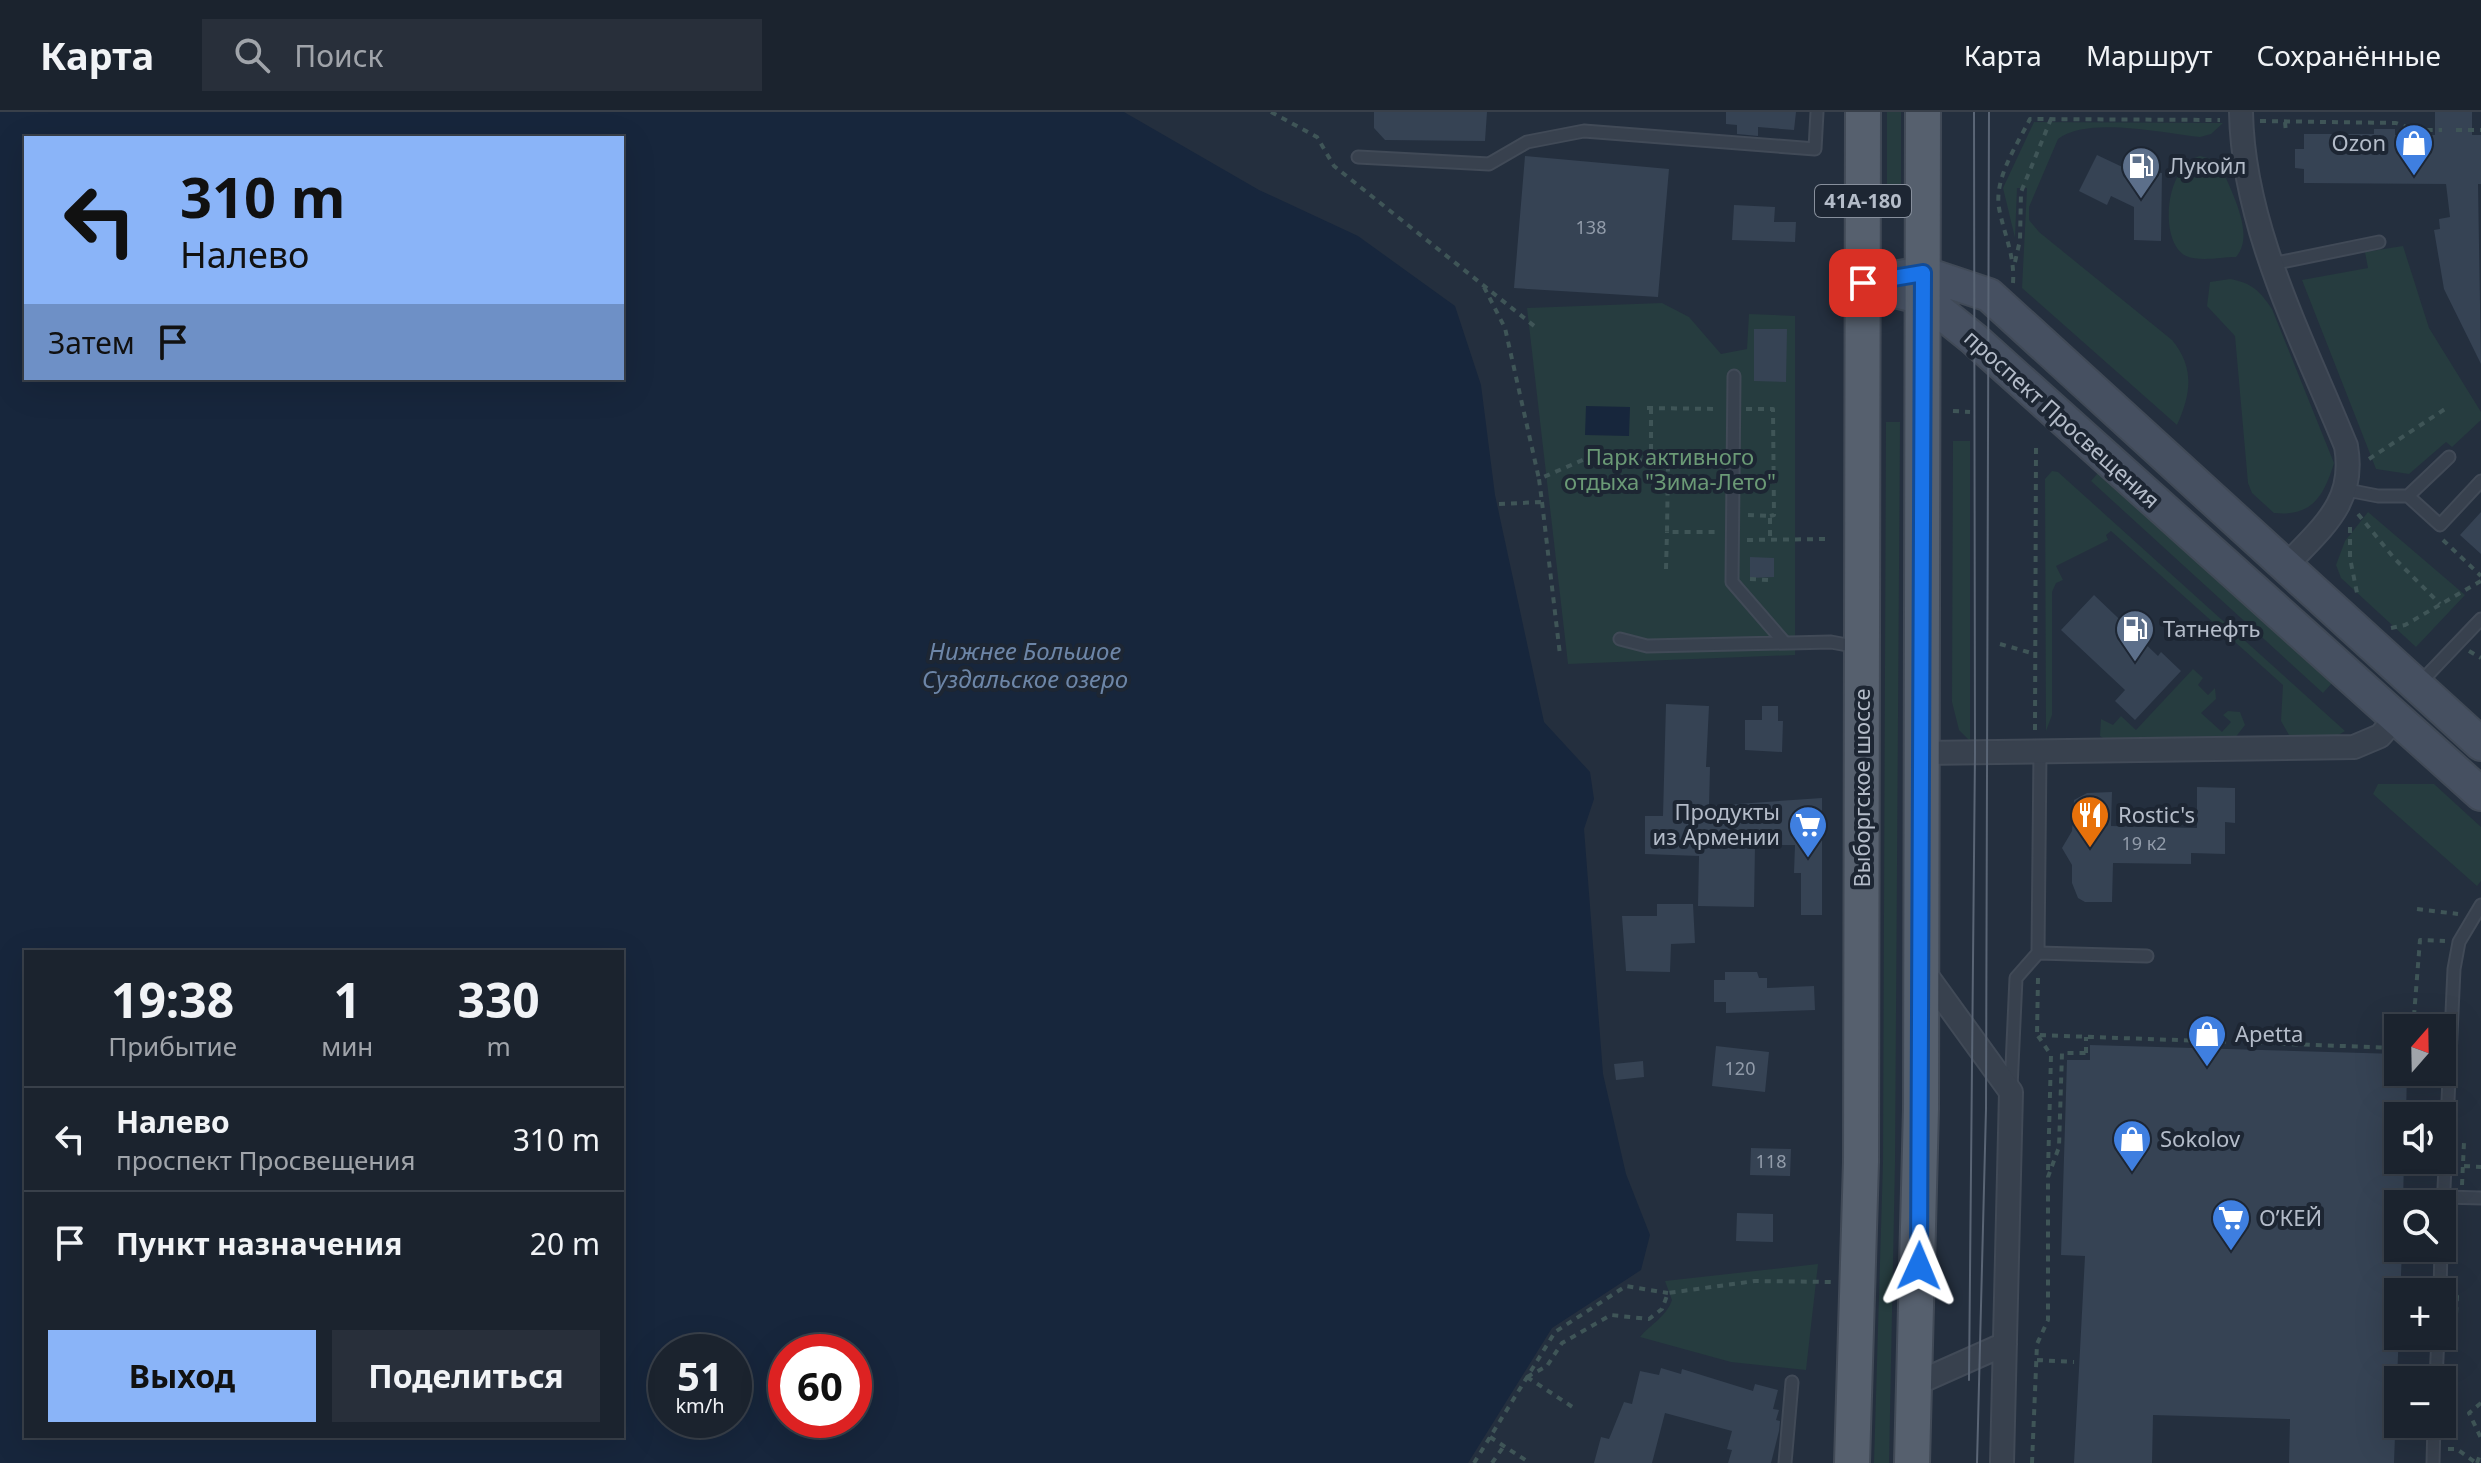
<!DOCTYPE html>
<html lang="ru">
<meta charset="utf-8">
<style>
:root{--surface:#1b232e;--page:#282f3a;--text:#f1f3f6;--muted:#a0a4aa;--line:#39404a;--accent:#8ab4f8}
body{margin:0;font-family:"Noto Sans",sans-serif;background:var(--page);color:var(--text);height:100vh;display:flex;flex-direction:column;font-size:30px;white-space:nowrap}
*{box-sizing:border-box;margin:0}
p{font-size:26px;color:var(--muted)}
.icon{flex:none;width:44px;height:44px;fill:none;stroke:currentColor;stroke-width:2;stroke-linecap:round;stroke-linejoin:round}
.map{position:relative;flex:1;overflow:hidden}
.side{position:absolute;left:24px;top:838px;width:600px;height:488px;display:flex;flex-direction:column;background:var(--surface);border-radius:0px;box-shadow:0 8px 32px #0002,0 0 0 2px var(--line)}
.side>*{flex:none}
.hud{position:absolute;left:24px;top:24px;width:600px;height:244px;border-radius:0px;box-shadow:0 8px 32px #0002,0 0 0 2px var(--line);background:#8ab4f8;color:#111;overflow:hidden}
.needle{width:52px;rotate:20deg}
.tools{position:absolute;left:2384px;top:902px;display:grid;gap:16px}
.tools a{display:grid;place-items:center;width:72px;height:72px;border-radius:0px;background:var(--surface);box-shadow:0 8px 32px #0002,0 0 0 2px var(--line);font-size:40px}
.speed{position:absolute;left:648px;top:1222px;display:flex;gap:16px;font-size:40px;font-weight:700;text-align:center}
.speed>*{display:grid;place-content:center;width:104px;height:104px;border-radius:50%;background:var(--surface);box-shadow:0 8px 32px #0002,0 0 0 2px var(--line);line-height:1}
.speed small{font-size:20px;font-weight:400}
.speed .limit{border:12px solid #d22;background:#fff;color:#111}
.pin{position:absolute;display:grid;place-items:center;width:68px;height:68px;color:#fff;margin:-34px;border-radius:16px;box-shadow:0 4px 12px #0006}
.me{position:absolute;width:88px;margin:-44px;rotate:1deg;stroke-linejoin:round;filter:drop-shadow(0 0 6px #0008)}
.turn{display:flex;align-items:center;gap:28px;height:168px;padding:0 24px;font-size:36px}
.turn .icon{width:104px;height:104px;stroke-width:2.5}
.turn b{display:block;font-size:56px;line-height:68px}
.then{display:flex;align-items:center;height:76px;padding:0 24px;background:#0003;gap:16px;font-size:30px}
.eta{display:flex;justify-content:space-evenly;align-items:center;height:136px;text-align:center}
.eta b{font-size:48px;font-weight:700;line-height:56px}
.cta{display:flex;gap:16px;margin-top:auto;padding:16px 24px}
.cta a{flex:1;height:92px;border-radius:0px;background:var(--accent);color:#111;font-size:32px;font-weight:700;line-height:92px;text-align:center}
.cta a+a{background:var(--page);color:var(--text)}
ul{padding:0;list-style:none}
li{display:flex;align-items:center;gap:24px;height:104px;padding:0 24px;border-top:2px solid var(--line)}
li div{flex:1}
li b{display:block;font-size:30px}
li em{font-style:normal}
header{display:flex;align-items:center;gap:48px;box-sizing:border-box;height:112px;padding:0 40px;background:var(--surface);border-bottom:2px solid var(--line)}
header strong{font-size:38px}
nav{display:flex;gap:44px;margin-inline-start:auto;font-size:28px}
.search{width:560px;height:72px;background:var(--page);display:flex;align-items:center;gap:20px;box-sizing:border-box;padding:0 28px;border-radius:0px;color:var(--muted);font-size:30px}
.map>svg:first-child{display:block}
.green{fill:#263c3f}
.water{fill:#17263c;fill-rule:evenodd}
.building{fill:#364354}
.lines{fill:none;stroke-linecap:round;stroke-linejoin:round}
.service-casing{stroke:#414a57;stroke-width:15}
.minor-casing{stroke:#414a57;stroke-width:26}
.secondary-casing{stroke:#414a57;stroke-width:36}
.primary-casing{stroke:#414a57;stroke-width:38}
.path{stroke:#3f5557;stroke-width:4;stroke-dasharray:6 6;stroke-linecap:butt}
.service{stroke:#38414e;stroke-width:11}
.minor{stroke:#38414e;stroke-width:22}
.secondary{stroke:#465061;stroke-width:32}
.primary{stroke:#56606e;stroke-width:34}
.tram{stroke:#5a6575;stroke-width:2}
.route-casing{stroke:#114b97;stroke-width:20}
.route{stroke:#1a73e8;stroke-width:14}
.labels{text-anchor:middle;stroke-width:8;stroke-linejoin:round;paint-order:stroke}
.number-label{font-size:18px;fill:#929caa}
.shield{fill:#1d2633;stroke:#878f9c;stroke-width:2}
.shield-label{font-size:20px;font-weight:bold;fill:#b4bcc9}
.poi-label{font-size:22px;fill:#b4bcc9;stroke:#1d2633;text-anchor:start}
.street-label{font-size:22px;fill:#b4bcc9;stroke:#1d2633}
.park-label{font-size:22px;fill:#6b9a76;stroke:#1d2633}
.water-label{font-size:24px;font-style:italic;fill:#6d86a8;stroke:#1d2633}
</style>
<header>
<strong>Карта</strong>
<div class="search"><svg class="icon" aria-label="search" viewBox="0 0 24 24"><circle cx="10" cy="10" r="6"/><path d="M15 15l6 6"/></svg>Поиск</div>
<nav><a>Карта</a><a>Маршрут</a><a>Сохранённые</a></nav>
</header>
<div class="map">
<svg width="2481" height="1351" viewBox="0 0 2481 1351">
<rect width="100%" height="100%" fill="#242f3e"/>
<path class="green" d="M 1887,0 L 1901,0 L 1901,82 L 1887,82 Z
M 2034,10 L 2223,11 L 2211,22 L 2200,25 C 2163,21 2087,4 2058,27 L 2029,95 L 2029,108 L 2039,120 L 2172,228 C 2195,256 2191,282 2177,313 L 2022,176 L 2027,76 L 2017,76 L 2015,126 L 2003,76 Z
M 2200,44 L 2219,49 C 2228,75 2257,121 2236,145 C 2222,145 2200,150 2186,144 C 2158,130 2165,53 2200,44 Z
M 2403,134 L 2429,216 L 2481,300 L 2481,308 L 2452,335 L 2446,330 L 2409,362 L 2376,357 L 2302,168 L 2368,156 L 2365,140 Z
M 2230,167 C 2252,171 2260,179 2272,197 L 2334,351 C 2324,384 2312,405 2274,401 L 2252,381 L 2248,371 L 2235,224 L 2207,194 L 2210,170 Z
M 1662,191 L 1689,205 L 1721,242 L 1747,237 L 1749,202 L 1795,204 L 1795,543 L 1568,552 L 1527,196 Z
M 1886,310 L 1900,310 L 1895,1050 L 1889,1351 L 1874,1351 L 1883,1050 Z
M 1970,329 L 1970,629 L 1959,618 L 1952,590 L 1953,329 Z
M 2052,359 L 2058,360 L 2345,619 L 2332,627 L 2289,623 L 2281,609 L 2283,573 L 2111,419 L 2106,423 L 2108,428 L 2056,454 L 2063,468 L 2056,471 L 2052,480 L 2052,603 L 2046,619 L 2045,367 Z
M 2098,361 L 2332,571 L 2323,581 L 2091,369 Z
M 2368,400 L 2465,483 L 2416,535 L 2341,466 L 2336,453 L 2345,429 Z
M 2193,557 L 2203,566 L 2198,573 L 2208,583 L 2215,576 L 2216,587 L 2201,601 L 2222,620 L 2231,610 L 2223,603 L 2228,599 L 2240,600 L 2245,613 L 2235,626 L 2106,628 L 2100,624 L 2101,607 L 2113,613 L 2121,604 L 2136,618 Z
M 2378,672 L 2434,672 L 2481,715 L 2481,769 L 2477,774 L 2373,682 Z
M 1818,1152 L 1806,1258 L 1731,1250 L 1640,1225 C 1652,1211 1666,1205 1672,1188 L 1665,1169 Z"/>
<path class="water" d="M 0,0 L 1124,0 L 1259,78 L 1358,124 L 1455,194 L 1481,273 L 1495,383 L 1544,610 L 1590,660 L 1594,687 L 1584,717 L 1603,962 L 1626,1062 L 1650,1123 L 1641,1158 L 1552,1216 L 1468,1351 L 0,1351 ZM 26,26 L 622,26 L 622,266 L 26,266 ZM 26,840 L 622,840 L 622,1324 L 26,1324 ZM 666,1240 L 734,1240 L 734,1308 L 666,1308 ZM 786,1240 L 854,1240 L 854,1308 L 786,1308 Z
M 1586,294 L 1630,295 L 1629,324 L 1585,323 Z"/>
<path class="building" d="M 1374,0 L 1487,0 L 1485,29 L 1385,28 L 1374,16 Z
M 1726,0 L 1796,0 L 1794,18 L 1758,15 L 1758,24 L 1737,22 L 1737,13 L 1726,12 Z
M 2435,0 L 2472,0 L 2472,23 L 2481,23 L 2481,72 L 2478,72 L 2481,252 L 2444,177 L 2434,118 L 2440,117 L 2439,107 L 2450,105 L 2446,72 L 2304,71 L 2304,57 L 2295,56 L 2295,37 L 2304,37 L 2304,22 L 2374,22 L 2374,17 L 2395,17 L 2395,23 L 2435,23 Z
M 2097,43 L 2133,60 L 2162,61 L 2161,129 L 2134,128 L 2134,95 L 2111,84 L 2107,93 L 2079,79 Z
M 1525,44 L 1669,57 L 1658,185 L 1514,176 Z
M 1734,93 L 1775,95 L 1774,110 L 1796,110 L 1795,130 L 1732,128 Z
M 1754,217 L 1787,217 L 1786,270 L 1754,269 Z
M 2481,400 L 2481,442 L 2460,423 Z
M 1750,445 L 1774,446 L 1774,465 L 1750,466 Z
M 2094,483 L 2158,544 L 2161,540 L 2181,559 L 2135,608 L 2115,589 L 2125,578 L 2061,518 Z
M 1666,592 L 1709,594 L 1706,655 L 1710,655 L 1709,694 L 1822,686 L 1822,803 L 1801,803 L 1801,761 L 1794,761 L 1795,733 L 1755,733 L 1754,795 L 1698,794 L 1699,744 L 1645,742 L 1645,704 L 1663,704 Z
M 1762,594 L 1778,594 L 1778,609 L 1783,609 L 1782,640 L 1745,638 L 1745,608 L 1762,608 Z
M 2197,675 L 2235,676 L 2235,711 L 2225,710 L 2225,742 L 2191,741 L 2191,752 L 2113,751 L 2112,790 L 2085,790 L 2078,786 L 2072,771 L 2072,753 L 2062,736 L 2072,719 L 2074,688 L 2087,681 L 2112,680 L 2111,714 L 2197,716 Z
M 1657,792 L 1693,792 L 1695,831 L 1671,832 L 1670,860 L 1626,859 L 1622,804 L 1657,804 Z
M 1725,860 L 1757,860 L 1759,866 L 1767,866 L 1767,876 L 1814,874 L 1815,898 L 1726,901 L 1726,890 L 1714,890 L 1714,868 L 1725,868 Z
M 2090,933 L 2398,942 L 2398,960 L 2407,960 L 2406,1004 L 2398,1004 L 2398,1048 L 2404,1048 L 2403,1092 L 2398,1092 L 2398,1136 L 2402,1136 L 2394,1351 L 2289,1351 L 2290,1307 L 2153,1303 L 2152,1351 L 2074,1351 L 2085,1144 L 2061,1143 L 2067,948 L 2090,948 Z
M 1716,934 L 1769,940 L 1765,980 L 1712,974 Z
M 1643,949 L 1644,965 L 1616,968 L 1614,952 Z
M 1751,1036 L 1791,1037 L 1790,1064 L 1750,1063 Z
M 1737,1101 L 1773,1102 L 1773,1130 L 1736,1129 Z
M 1661,1256 L 1681,1262 L 1682,1257 L 1753,1279 L 1755,1272 L 1778,1278 L 1773,1297 L 1779,1298 L 1776,1308 L 1780,1309 L 1779,1319 L 1771,1351 L 1728,1351 L 1732,1338 L 1727,1337 L 1732,1319 L 1665,1301 L 1652,1351 L 1594,1351 L 1601,1325 L 1609,1327 L 1624,1290 L 1632,1292 L 1640,1259 L 1659,1263 Z"/>
<g class="lines">
<g class="service-casing">
<path id="service" d="M 1358,45 L 1489,52 L 1527,30 L 1584,19 L 1815,37 L 1817,0
M 2272,152 L 2379,130
M 1734,264 L 1732,470 L 1785,531
M 2347,378 L 2378,384 L 2408,384 L 2449,345
M 2408,384 L 2440,413 L 2481,369
M 1620,527 L 1647,534 L 1831,530 L 1858,535
M 2418,573 L 2481,507
M 2038,841 L 2040,640
M 2011,976 L 2016,866 L 2038,841 L 2147,844
M 2444,1085 L 2481,1086
M 2442,1120 L 2454,857 L 2459,830 L 2481,793
M 2440,1180 L 2441,1136
M 2436,1268 L 2438,1224
M 1785,1351 L 1792,1270
M 2433,1351 L 2434,1312"/>
</g>
<g class="minor-casing">
<path id="minor" d="M 2241,0 C 2243,116 2303,228 2346,334 C 2356,391 2322,415 2286,454
M 1923,641 L 2354,635 L 2380,624 L 2395,607
M 1922,857 L 2011,980 L 2002,1351
M 1915,1272 L 2005,1232"/>
</g>
<g class="secondary-casing">
<path id="secondary" d="M 1899,165 L 1923,161 L 1989,183 L 2481,632
M 1863,171 L 1923,186 L 1974,227 L 2481,682"/>
</g>
<g class="primary-casing">
<path id="primary" d="M 1852,1351 L 1861,1050 L 1863,0
M 1912,1351 L 1921,997 L 1923,0"/>
</g>
<path class="path" d="M 1271,0 L 1317,25 L 1334,54 L 1538,217
M 2260,9 L 2396,11 L 2414,18 L 2442,18
M 2285,10 L 2286,20
M 2456,18 L 2481,18
M 2015,150 L 2020,128 L 2021,80 L 2051,7
M 2013,171 C 2015,144 2004,122 1999,96 C 1994,66 2017,33 2030,7 L 2220,8
M 1484,175 L 1505,216 L 1539,367
M 1647,296 L 1718,297
M 1651,296 L 1651,347
M 1746,297 L 1773,297 L 1774,403 L 1770,404
M 1953,299 L 1970,300
M 2369,347 L 2448,295
M 1542,390 L 1560,543
M 1499,392 L 1542,390 L 1539,367 L 1585,347 L 1668,349 L 1667,420 L 1718,420
M 2358,402 L 2394,446 L 2440,492
M 1748,403 L 1770,404 L 1770,427
M 2350,415 L 2350,446 L 2357,481
M 1747,428 L 1827,427
M 2443,428 L 2481,464
M 1666,457 L 1667,420
M 1750,467 L 1769,468
M 2391,516 L 2405,513 L 2481,469
M 2000,532 L 2035,542
M 2469,539 L 2481,546
M 2035,618 L 2036,333
M 2417,797 L 2458,802
M 2038,866 L 2037,923 L 2398,936
M 2413,916 L 2420,828 L 2445,829
M 2038,924 L 2051,943 L 2048,1059
M 2086,941 L 2086,925
M 2464,1054 L 2481,1055
M 2462,1073 L 2464,1030
M 2455,1225 L 2457,1182
M 2037,1248 L 2074,1250
M 1527,1265 L 1547,1254 L 1562,1231 L 1611,1203 L 1649,1207 L 1662,1197 L 1668,1181 L 1755,1169 L 1831,1170
M 1527,1265 L 1574,1296
M 2481,1291 L 2469,1301 L 2481,1326
M 2452,1313 L 2453,1269
M 1490,1325 L 1530,1351
M 2448,1337 L 2457,1337 L 2476,1351
M 1474,1351 L 1555,1220 L 1626,1174 L 1668,1181
M 1492,1351 L 1504,1334
M 2032,1351 L 2037,1232 L 2048,1208 L 2048,1065 L 2059,1035 L 2062,941 L 2090,941
M 2477,1351 L 2481,1340"/>
<use href="#service" class="service"/>
<use href="#minor" class="minor"/>
<use href="#secondary" class="secondary"/>
<use href="#primary" class="primary"/>
<path class="tram" d="M 1969,1268 L 1975,641 L 1974,0
M 1977,1351 L 1986,997 L 1989,0"/>
</g>
<g class="lines">
<g class="route-casing">
<path id="route" d="M 1863,171 L 1923,161 L 1919,1154"/>
</g>
<use href="#route" class="route"/>
</g>
<defs>
<g id="shop-pin" transform="scale(2)"><path d="M0 17L-7.5 6A9.5 9.5 0 1 1 7.5 6Z" fill="#3f7fe0" stroke="#1d2633"/><path d="M-5-2.5h2.3a2.7 3.5 0 0 1 5.4 0H5L5.5 6h-11ZM-1.5-2.5h3a1.5 2.3 0 0 0-3 0Z" fill="#fff"/></g>
<g id="fuel-pin" transform="scale(2)"><path d="M0 17L-7.5 6A9.5 9.5 0 1 1 7.5 6Z" fill="#5c6f8a" stroke="#1d2633"/><path d="M-5.5-6h7V0h2V4h1.3V-2.5L3-4.5l.8-.8L6-3V5H2.5V1h-1V6h-7ZM-4.2-4.7v3.2H.2V-4.7Z" fill="#fff"/></g>
<g id="restaurant-pin" transform="scale(2)"><path d="M0 17L-7.5 6A9.5 9.5 0 1 1 7.5 6Z" fill="#e8710a" stroke="#1d2633"/><path d="M-5-6h1v4h1v-4h1v4h1v-4h1v5L-1.5 .5V6h-2V.5L-5-1ZM5-6V6H3V1.5H1.5Q1.5-4 5-6Z" fill="#fff"/></g>
<g id="supermarket-pin" transform="scale(2)"><path d="M0 17L-7.5 6A9.5 9.5 0 1 1 7.5 6Z" fill="#3f7fe0" stroke="#1d2633"/><path d="M-6-5.5h2.5l.6 2H6L4.5 2H-2.5L-4.4-4H-6ZM-1.5 3.2a1.3 1.3 0 1 0 .1 0ZM3 3.2a1.3 1.3 0 1 0 .1 0Z" fill="#fff"/></g>
</defs>
<g fill-rule="evenodd">
<use href="#shop-pin" x="2414" y="31"/>
<use href="#fuel-pin" x="2141" y="54"/>
<use href="#fuel-pin" x="2135" y="517"/>
<use href="#restaurant-pin" x="2090" y="703"/>
<use href="#supermarket-pin" x="1808" y="713"/>
<use href="#shop-pin" x="2207" y="922"/>
<use href="#shop-pin" x="2132" y="1027"/>
<use href="#supermarket-pin" x="2231" y="1106"/>
</g>
<g class="labels">
<g class="number-label">
<text x="1591" y="122">138</text>
<text x="2144" y="738">19 к2</text>
<text x="1740" y="963">120</text>
<text x="1771" y="1056">118</text>
</g>
<rect class="shield" x="1815" y="73" width="96" height="32" rx="6"/>
<g class="shield-label">
<text x="1863" y="96">41А-180</text>
</g>
<g class="poi-label">
<text x="2386" y="39" text-anchor="end">Ozon</text>
<text x="2169" y="62">Лукойл</text>
<text x="2163" y="525">Татнефть</text>
<text x="1780" y="708" text-anchor="end">Продукты<tspan x="1780" dy="25">из Армении</tspan></text>
<text x="2118" y="711">Rostic's</text>
<text x="2235" y="930">Apetta</text>
<text x="2160" y="1035">Sokolov</text>
<text x="2259" y="1114">О’КЕЙ</text>
</g>
<g class="street-label">
<text transform="translate(2062 307) rotate(42)" y="8">проспект Просвещения</text>
<text transform="translate(1862 676) rotate(-90)" y="8">Выборгское шоссе</text>
</g>
<g class="park-label">
<text x="1670" y="353">Парк активного<tspan x="1670" dy="25">отдыха "Зима-Лето"</tspan></text>
</g>
<g class="water-label">
<text x="1025" y="548">Нижнее Большое<tspan x="1025" dy="28">Суздальское озеро</tspan></text>
</g>
</g>
</svg>
<div class="tools">
<a><svg class="needle" viewBox="-14 -14 28 28"><path d="M0-13l5 13h-10z" fill="#e53935"/><path d="M0 13l5-13h-10z" fill="#a0a4aa"/></svg></a>
<a><svg class="icon" aria-label="sound" viewBox="0 0 24 24"><path d="M4 9h4l5-4v14l-5-4H4zM17 9q2 3 0 6"/></svg></a>
<a><svg class="icon" aria-label="search" viewBox="0 0 24 24"><circle cx="10" cy="10" r="6"/><path d="M15 15l6 6"/></svg></a>
<a>+</a>
<a>−</a>
</div>
<div class="speed"><div>51<small>km/h</small></div><div class="limit">60</div></div>
<div class="pin" style="left:1863px;top:171px;background:#d93025"><svg class="icon" aria-label="arrive" viewBox="0 0 24 24"><path d="M6 21V4h12l-3 4 3 4H6"/></svg></div>
<svg class="me" style="left:1919px;top:1154px" viewBox="-20 -20 40 40"><path d="M0-17L14 15 0 8-14 15z" fill="#1a73e8" stroke="#fff" stroke-width="4"/></svg>
<div class="hud">
<div class="turn"><svg class="icon" aria-label="left" viewBox="0 0 24 24"><path d="M17 20v-9H6M10 6l-5 5 5 5"/></svg><div><b>310 m</b>Налево</div></div>
<div class="then">Затем<svg class="icon" aria-label="arrive" viewBox="0 0 24 24"><path d="M6 21V4h12l-3 4 3 4H6"/></svg></div>
</div>
<section class="side">
<div class="eta">
<div><b>19:38</b><p>Прибытие</p></div>
<div><b>1</b><p>мин</p></div>
<div><b>330</b><p>m</p></div>
</div>
<ul>
<li><svg class="icon" aria-label="left" viewBox="0 0 24 24"><path d="M17 20v-9H6M10 6l-5 5 5 5"/></svg><div><b>Налево</b><p>проспект Просвещения</p></div><em>310 m</em></li>
<li><svg class="icon" aria-label="arrive" viewBox="0 0 24 24"><path d="M6 21V4h12l-3 4 3 4H6"/></svg><div><b>Пункт назначения</b></div><em>20 m</em></li>
</ul>
<div class="cta"><a>Выход</a><a>Поделиться</a></div>
</section>
</div>
